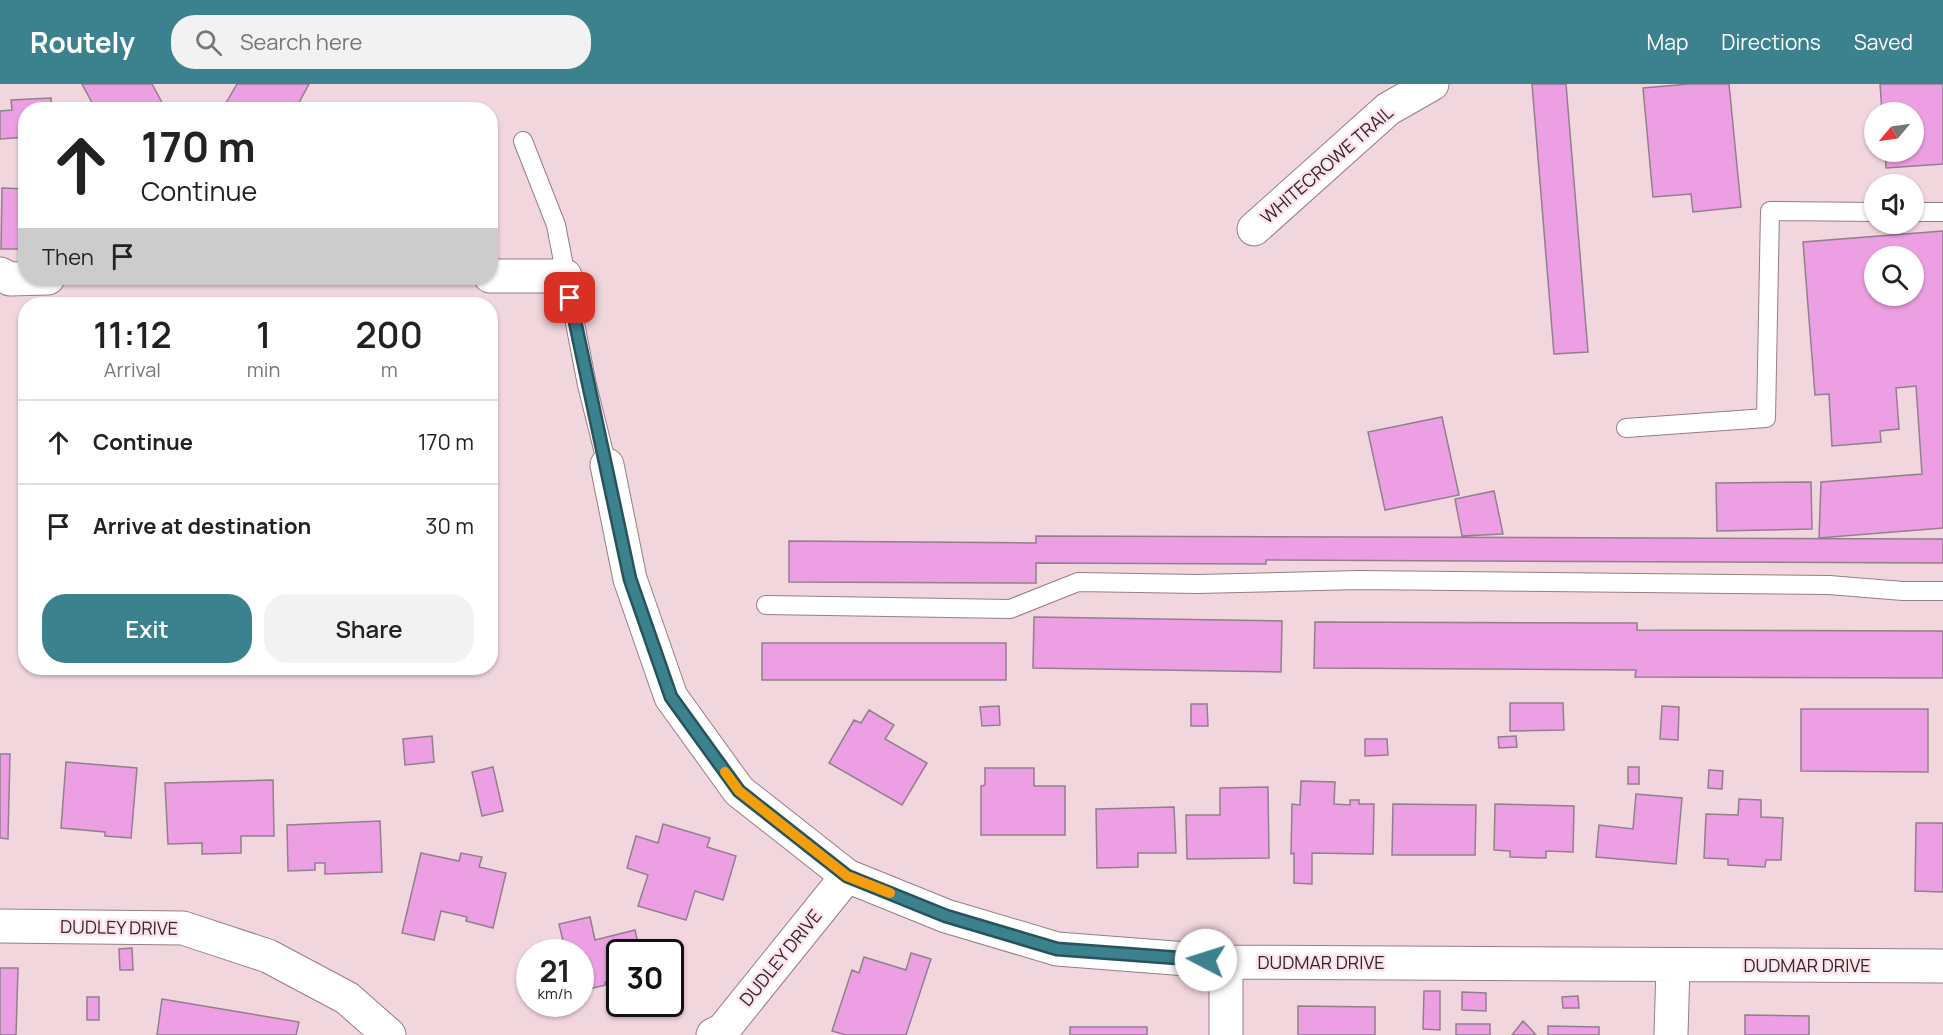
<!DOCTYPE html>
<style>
:root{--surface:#fff;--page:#f2f2f2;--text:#222;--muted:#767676;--line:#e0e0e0;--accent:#3c828e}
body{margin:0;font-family:Manrope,sans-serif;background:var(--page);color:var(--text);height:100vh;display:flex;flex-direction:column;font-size:22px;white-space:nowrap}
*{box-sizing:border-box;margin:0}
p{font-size:20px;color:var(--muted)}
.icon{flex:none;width:33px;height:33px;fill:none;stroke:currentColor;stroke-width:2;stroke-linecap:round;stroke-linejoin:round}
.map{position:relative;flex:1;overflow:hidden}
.panel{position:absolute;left:18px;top:213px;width:480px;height:378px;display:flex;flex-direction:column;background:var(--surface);border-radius:24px;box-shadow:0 2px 4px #0004}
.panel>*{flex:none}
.top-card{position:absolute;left:18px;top:18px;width:480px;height:183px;border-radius:24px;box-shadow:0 2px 4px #0004;background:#fff;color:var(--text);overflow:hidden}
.needle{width:39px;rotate:241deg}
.controls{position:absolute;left:1864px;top:18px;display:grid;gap:12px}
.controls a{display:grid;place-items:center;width:60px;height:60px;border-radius:50%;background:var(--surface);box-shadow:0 2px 4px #0004;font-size:30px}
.speed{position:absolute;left:516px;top:855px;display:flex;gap:12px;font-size:30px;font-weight:700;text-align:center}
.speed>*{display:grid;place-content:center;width:78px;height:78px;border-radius:50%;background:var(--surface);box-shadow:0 2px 4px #0004;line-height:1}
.speed small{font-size:15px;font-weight:400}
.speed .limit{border:3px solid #111;border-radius:9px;background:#fff;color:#111}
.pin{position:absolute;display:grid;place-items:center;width:51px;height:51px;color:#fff;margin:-26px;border-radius:12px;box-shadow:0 3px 9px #0006}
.me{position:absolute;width:66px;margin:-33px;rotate:275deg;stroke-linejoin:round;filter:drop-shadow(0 0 4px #0008)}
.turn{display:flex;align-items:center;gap:21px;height:126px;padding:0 24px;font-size:27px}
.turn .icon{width:78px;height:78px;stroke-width:2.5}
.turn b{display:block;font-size:42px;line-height:51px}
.then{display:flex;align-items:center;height:57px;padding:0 24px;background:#0003;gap:12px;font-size:22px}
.eta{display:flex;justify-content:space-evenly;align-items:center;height:102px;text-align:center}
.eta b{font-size:36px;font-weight:600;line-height:42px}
.cta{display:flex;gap:12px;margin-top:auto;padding:12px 24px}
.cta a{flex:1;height:69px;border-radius:24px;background:var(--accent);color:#fff;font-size:24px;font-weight:600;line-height:69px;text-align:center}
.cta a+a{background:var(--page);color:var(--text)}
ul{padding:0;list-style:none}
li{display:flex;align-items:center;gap:18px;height:84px;padding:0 24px;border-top:2px solid var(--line)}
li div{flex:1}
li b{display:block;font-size:22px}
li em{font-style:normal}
header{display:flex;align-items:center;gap:36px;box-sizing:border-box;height:84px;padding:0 30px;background:var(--accent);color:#fff}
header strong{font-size:28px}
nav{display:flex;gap:33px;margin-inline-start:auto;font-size:21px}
.search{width:420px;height:54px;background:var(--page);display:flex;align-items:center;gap:15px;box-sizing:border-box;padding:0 21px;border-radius:24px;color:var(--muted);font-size:22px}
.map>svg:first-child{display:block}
.building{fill:#eca0e3;stroke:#917f8e;stroke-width:1.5;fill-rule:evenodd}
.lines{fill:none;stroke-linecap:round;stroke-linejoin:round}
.service-casing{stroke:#977d84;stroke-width:20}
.minor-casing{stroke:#977d84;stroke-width:35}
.service{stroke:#fff;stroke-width:18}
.minor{stroke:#fff;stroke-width:33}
.route-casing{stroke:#27545c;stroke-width:15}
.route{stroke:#3c828e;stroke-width:10}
.slow{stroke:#f59e0b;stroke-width:10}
.labels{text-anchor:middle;stroke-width:5;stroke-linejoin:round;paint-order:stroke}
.street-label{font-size:18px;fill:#302628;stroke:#ffe3ea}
</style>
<header>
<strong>Routely</strong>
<div class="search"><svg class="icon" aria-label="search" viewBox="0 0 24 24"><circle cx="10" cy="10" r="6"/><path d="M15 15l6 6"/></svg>Search here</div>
<nav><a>Map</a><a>Directions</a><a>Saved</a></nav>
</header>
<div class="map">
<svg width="1943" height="951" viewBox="0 0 1943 951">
<rect width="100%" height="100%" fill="#f2d6dd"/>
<path class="building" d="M 82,0 L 152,0 L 166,26 L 96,26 Z
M 237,0 L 309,0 L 295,26 L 222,26 Z
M 1532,0 L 1566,0 L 1588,268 L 1554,270 Z
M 1689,0 L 1729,0 L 1741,123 L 1693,128 L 1691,110 L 1653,113 L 1643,4 Z
M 1880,0 L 1943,0 L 1943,80 L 1886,84 L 1885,68 L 1914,68 L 1914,28 L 1882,28 Z
M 51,14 L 52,26 L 26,26 L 26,53 L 0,55 L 0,27 L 12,26 L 11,16 Z
M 2,104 L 26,105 L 26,165 L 1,165 Z
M 1943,147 L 1943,444 L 1819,454 L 1821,398 L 1922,390 L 1916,302 L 1896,304 L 1899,345 L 1880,347 L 1881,358 L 1832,362 L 1829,310 L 1815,311 L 1803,158 ZM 1875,172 L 1914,172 L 1914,212 L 1875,212 Z
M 1442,333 L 1459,411 L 1385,426 L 1368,348 Z
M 1811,398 L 1812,445 L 1717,447 L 1716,399 Z
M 1494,407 L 1503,450 L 1462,452 L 1455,415 Z
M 1036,452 L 1943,455 L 1943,479 L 1266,476 L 1266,480 L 1036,479 L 1036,499 L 789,498 L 789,457 L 1036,459 Z
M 1034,533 L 1282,537 L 1281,588 L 1033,584 Z
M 1315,538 L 1637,539 L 1637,546 L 1943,547 L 1943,594 L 1635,593 L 1636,586 L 1314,584 Z
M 762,559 L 1006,559 L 1006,596 L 762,596 Z
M 1510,619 L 1563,619 L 1564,646 L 1510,647 Z
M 1191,620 L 1207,620 L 1208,642 L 1191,642 Z
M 999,622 L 1000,641 L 982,642 L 980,623 Z
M 1662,622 L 1679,623 L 1678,656 L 1660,655 Z
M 1801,625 L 1928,625 L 1928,688 L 1801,687 Z
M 869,626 L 894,641 L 885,655 L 927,679 L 902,721 L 829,679 L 854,636 L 861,639 Z
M 432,652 L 434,678 L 405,681 L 403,655 Z
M 1516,652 L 1517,663 L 1499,664 L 1498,653 Z
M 1365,655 L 1387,655 L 1388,671 L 1365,672 Z
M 0,670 L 10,670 L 8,755 L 0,754 Z
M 66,678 L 137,684 L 131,754 L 105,752 L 105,748 L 61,744 Z
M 493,683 L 503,727 L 482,732 L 472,688 Z
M 1628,683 L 1639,683 L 1639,700 L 1628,700 Z
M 985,684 L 1034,684 L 1034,702 L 1065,702 L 1065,751 L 981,751 L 981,702 L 985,701 Z
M 1709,686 L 1723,687 L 1722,705 L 1708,704 Z
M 273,696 L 274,752 L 241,752 L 241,769 L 202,770 L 202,759 L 168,760 L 165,699 Z
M 1301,697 L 1335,698 L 1334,720 L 1350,721 L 1350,716 L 1359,716 L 1359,720 L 1374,720 L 1373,770 L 1312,769 L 1312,800 L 1294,799 L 1294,769 L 1291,770 L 1292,720 L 1300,721 Z
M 1268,703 L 1269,774 L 1187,775 L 1186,731 L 1220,731 L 1220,704 Z
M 1636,710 L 1682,714 L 1676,780 L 1596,773 L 1599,741 L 1633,745 Z
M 1739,715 L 1761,716 L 1761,733 L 1783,734 L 1781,776 L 1766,776 L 1765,783 L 1728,781 L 1728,775 L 1704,774 L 1706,730 L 1738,731 Z
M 1393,720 L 1476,721 L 1475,771 L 1392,771 Z
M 1495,720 L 1574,722 L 1573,768 L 1546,767 L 1546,774 L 1510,773 L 1510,767 L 1494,766 Z
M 1174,723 L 1176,769 L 1138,769 L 1138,783 L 1097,784 L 1096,725 Z
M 380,737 L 382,788 L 325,790 L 325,779 L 315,779 L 315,786 L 288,787 L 287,741 Z
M 1916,739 L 1943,739 L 1943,808 L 1915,807 Z
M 663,740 L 710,754 L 707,763 L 736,772 L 723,816 L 695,807 L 686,836 L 638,822 L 648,791 L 627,784 L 636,752 L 658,759 Z
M 421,769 L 459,777 L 461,769 L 482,773 L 479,783 L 506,789 L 493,844 L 466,837 L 467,833 L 441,827 L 434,856 L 402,849 Z
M 590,833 L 595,856 L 635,846 L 640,868 L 620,868 L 620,894 L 605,898 L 606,901 L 580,907 L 580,868 L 539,868 L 538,863 L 563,857 L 559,840 Z
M 132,864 L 133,886 L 120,886 L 119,865 Z
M 911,869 L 931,875 L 906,951 L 846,951 L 832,947 L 852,886 L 859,889 L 864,873 L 906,886 Z
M 0,884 L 18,884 L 16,951 L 0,951 Z
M 1424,907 L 1440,907 L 1440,946 L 1423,945 Z
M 1462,908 L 1486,909 L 1486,927 L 1462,926 Z
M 1578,912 L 1579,924 L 1563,924 L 1562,913 Z
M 87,913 L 99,913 L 99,936 L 87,936 Z
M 162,915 L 299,938 L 296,951 L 157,951 Z
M 1298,922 L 1375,923 L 1375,951 L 1298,951 Z
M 1745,931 L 1809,932 L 1809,951 L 1745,951 Z
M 1523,937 L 1528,942 L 1536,951 L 1512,951 Z
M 1456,940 L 1490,940 L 1490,951 L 1456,951 Z
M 1548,942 L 1599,943 L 1599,951 L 1548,951 Z
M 1070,943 L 1147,943 L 1147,951 L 1070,951 Z"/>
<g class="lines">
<g class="service-casing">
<path id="service" d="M 523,57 L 556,141 L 587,301 L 607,381
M 1914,128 L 1943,128
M 1626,344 L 1766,334 L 1770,127 L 1875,128
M 766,521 L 1010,525 L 1078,498 L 1197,500 L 1359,496 L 1829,501 L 1903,507 L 1943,507"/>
</g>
<g class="minor-casing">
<path id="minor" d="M 1254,145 L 1388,25 L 1432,0
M 0,190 L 10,195 L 48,194
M 490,192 L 565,192
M 607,381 L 630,495 L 671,613 L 739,707 L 847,792 L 946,832 L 1057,865 L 1226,878 L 1943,882
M 0,842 L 183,844 L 268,872 L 347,914 L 389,951
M 713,951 L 723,946 L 847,792
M 1226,951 L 1226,878
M 1671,951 L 1673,882"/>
</g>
<use href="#service" class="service"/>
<use href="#minor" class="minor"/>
</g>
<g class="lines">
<g class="route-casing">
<path id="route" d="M 570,214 L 630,495 L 671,613 L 739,707 L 847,792 L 946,832 L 1057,865 L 1206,876"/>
</g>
<use href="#route" class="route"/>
<path class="slow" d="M 725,688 L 739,707 L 847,792 L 890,809"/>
</g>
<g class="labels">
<g class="street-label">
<text transform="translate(1327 81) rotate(-41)" y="6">WHITECROWE TRAIL</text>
<text transform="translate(119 844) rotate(1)" y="6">DUDLEY DRIVE</text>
<text transform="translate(781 874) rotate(-51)" y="6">DUDLEY DRIVE</text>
<text x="1321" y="885">DUDMAR DRIVE</text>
<text x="1807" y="888">DUDMAR DRIVE</text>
</g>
</g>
</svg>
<div class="controls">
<a><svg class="needle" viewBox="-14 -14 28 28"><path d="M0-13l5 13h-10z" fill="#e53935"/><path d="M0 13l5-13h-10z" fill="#767676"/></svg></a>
<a><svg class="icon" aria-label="sound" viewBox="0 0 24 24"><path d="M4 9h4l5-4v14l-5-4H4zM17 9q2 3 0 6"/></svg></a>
<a><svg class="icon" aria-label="search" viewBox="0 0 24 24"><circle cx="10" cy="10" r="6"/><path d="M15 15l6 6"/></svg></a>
</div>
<div class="speed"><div>21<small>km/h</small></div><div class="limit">30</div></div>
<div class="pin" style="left:570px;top:214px;background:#d93025"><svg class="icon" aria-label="arrive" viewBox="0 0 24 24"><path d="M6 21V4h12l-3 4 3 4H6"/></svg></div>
<svg class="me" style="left:1206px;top:876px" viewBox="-20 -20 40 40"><circle r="19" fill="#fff"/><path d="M0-13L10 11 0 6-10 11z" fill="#3c828e"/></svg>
<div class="top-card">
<div class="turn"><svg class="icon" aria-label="ahead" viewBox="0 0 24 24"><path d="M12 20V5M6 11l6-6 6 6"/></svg><div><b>170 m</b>Continue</div></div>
<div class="then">Then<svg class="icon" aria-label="arrive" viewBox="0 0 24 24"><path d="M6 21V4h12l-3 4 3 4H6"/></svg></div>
</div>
<section class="panel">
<div class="eta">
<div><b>11:12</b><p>Arrival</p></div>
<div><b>1</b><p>min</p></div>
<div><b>200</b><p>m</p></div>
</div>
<ul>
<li><svg class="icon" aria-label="ahead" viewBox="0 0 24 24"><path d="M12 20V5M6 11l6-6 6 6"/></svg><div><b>Continue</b></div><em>170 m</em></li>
<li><svg class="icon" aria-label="arrive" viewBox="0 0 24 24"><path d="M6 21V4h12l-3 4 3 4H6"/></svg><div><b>Arrive at destination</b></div><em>30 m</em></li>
</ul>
<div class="cta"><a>Exit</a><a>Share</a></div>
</section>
</div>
